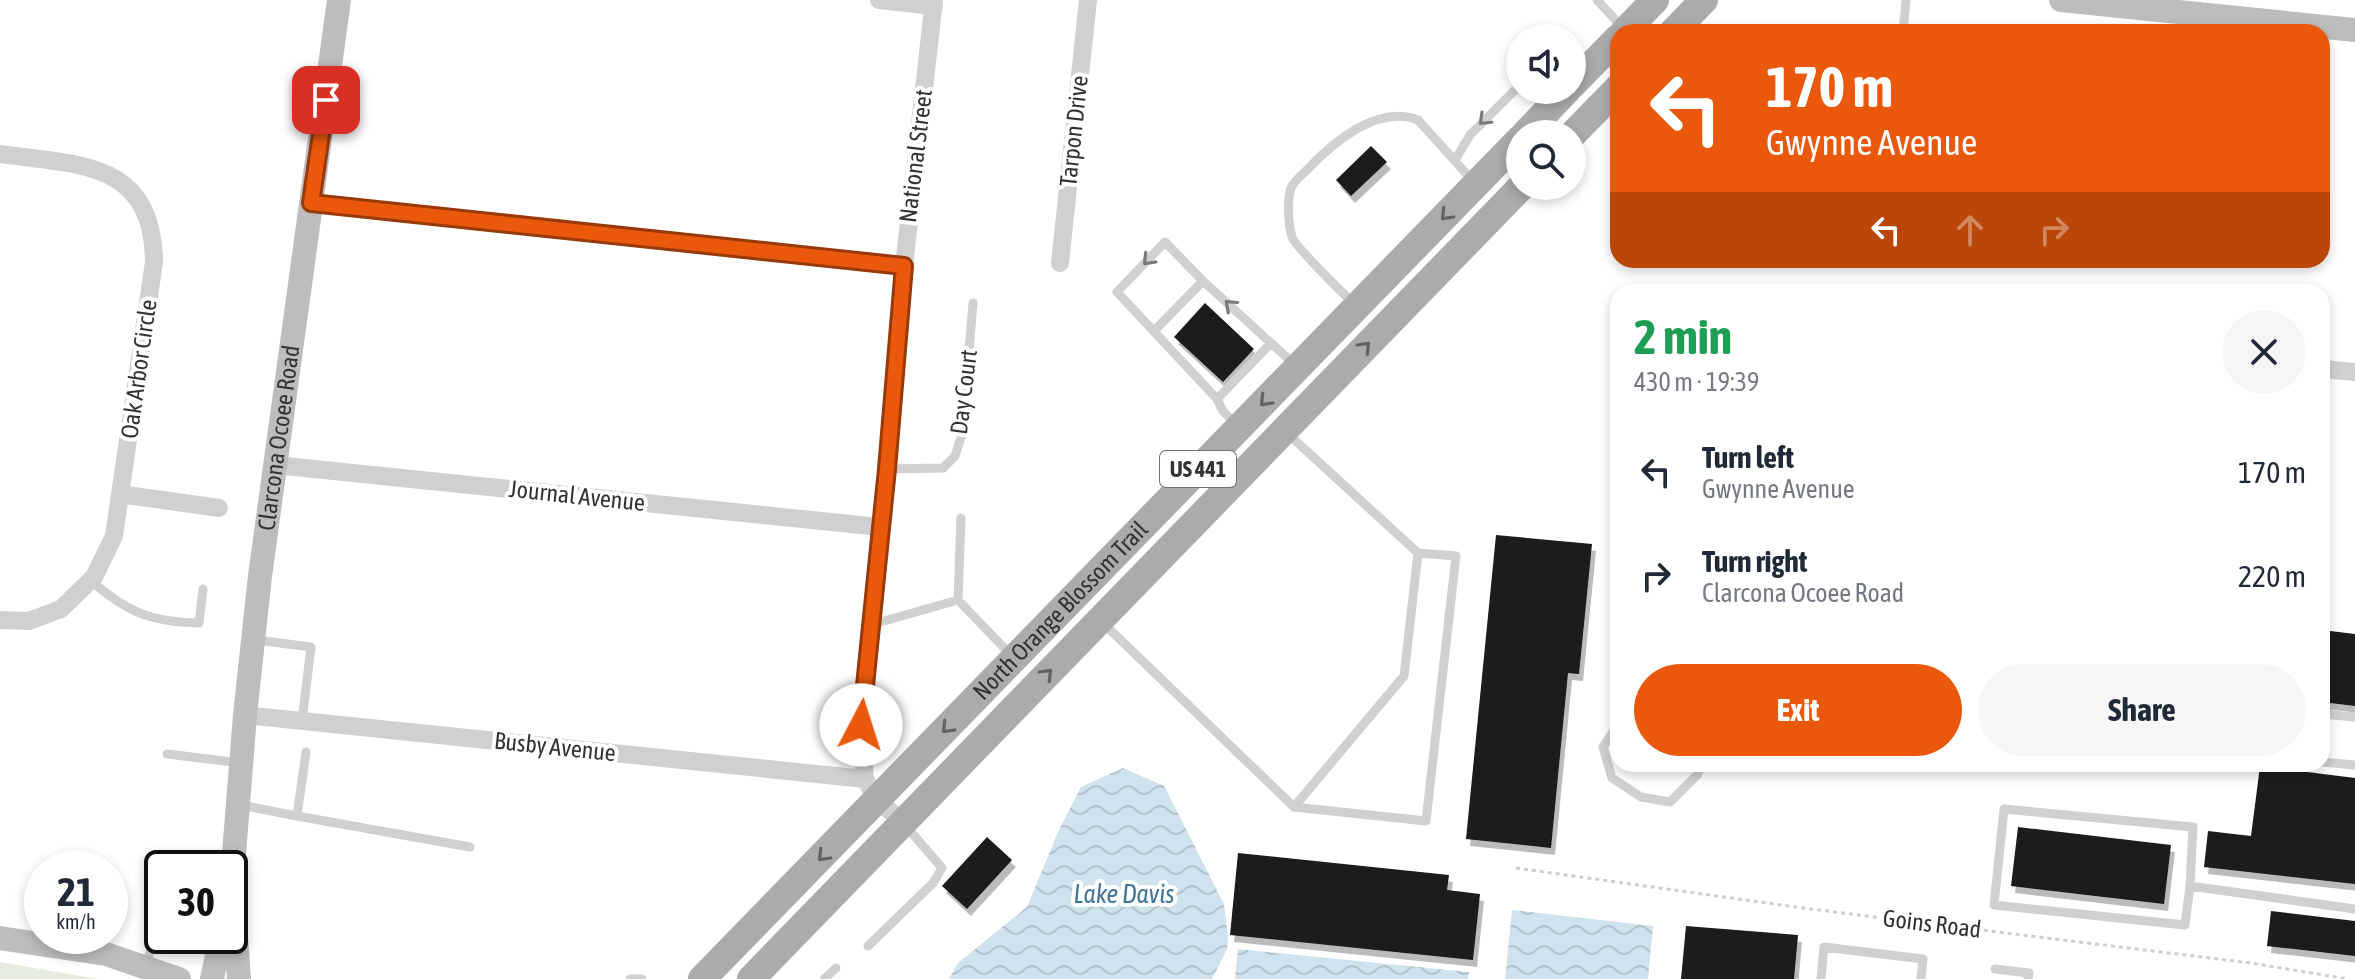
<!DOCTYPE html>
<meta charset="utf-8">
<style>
:root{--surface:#fff;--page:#f6f6f7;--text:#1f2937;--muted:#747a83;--accent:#ea580c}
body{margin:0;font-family:"Asap Condensed",sans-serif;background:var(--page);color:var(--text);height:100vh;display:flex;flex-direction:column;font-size:30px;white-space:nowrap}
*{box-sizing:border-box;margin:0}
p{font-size:26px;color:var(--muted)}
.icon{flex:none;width:44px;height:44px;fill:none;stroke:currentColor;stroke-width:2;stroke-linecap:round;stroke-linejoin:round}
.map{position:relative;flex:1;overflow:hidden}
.panel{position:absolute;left:1610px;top:284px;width:720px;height:488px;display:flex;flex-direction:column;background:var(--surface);border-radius:24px;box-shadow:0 4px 12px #0003}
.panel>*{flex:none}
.banner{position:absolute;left:1610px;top:24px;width:720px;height:244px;border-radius:24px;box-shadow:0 4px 12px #0003;background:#ea580c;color:#fff;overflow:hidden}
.fabs{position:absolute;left:1506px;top:24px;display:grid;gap:16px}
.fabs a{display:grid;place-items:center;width:80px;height:80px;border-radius:50%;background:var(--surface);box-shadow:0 4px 12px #0003;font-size:40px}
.speed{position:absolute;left:24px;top:850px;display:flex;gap:16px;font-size:40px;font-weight:700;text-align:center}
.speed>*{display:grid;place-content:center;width:104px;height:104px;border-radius:50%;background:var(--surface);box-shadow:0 4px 12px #0003;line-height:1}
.speed small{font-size:20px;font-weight:400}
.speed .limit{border:4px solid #111;border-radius:12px;background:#fff;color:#111}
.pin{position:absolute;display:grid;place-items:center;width:68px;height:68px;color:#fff;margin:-34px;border-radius:16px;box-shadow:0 4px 12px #0006}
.me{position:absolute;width:88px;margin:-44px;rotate:5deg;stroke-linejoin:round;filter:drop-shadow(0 0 6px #0008)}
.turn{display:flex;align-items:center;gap:28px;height:168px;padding:0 24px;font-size:36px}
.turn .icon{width:104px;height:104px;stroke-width:2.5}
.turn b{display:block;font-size:56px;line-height:68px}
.lanes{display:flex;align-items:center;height:76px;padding:0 24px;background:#0003;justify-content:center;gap:40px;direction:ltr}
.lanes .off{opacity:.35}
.round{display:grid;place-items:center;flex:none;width:84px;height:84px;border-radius:42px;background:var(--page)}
.head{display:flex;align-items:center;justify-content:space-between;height:136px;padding:0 24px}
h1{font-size:48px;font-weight:700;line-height:60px;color:#1e9e55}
.cta{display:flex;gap:16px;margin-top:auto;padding:16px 24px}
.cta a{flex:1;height:92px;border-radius:48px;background:var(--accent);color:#fff;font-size:32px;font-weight:700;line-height:92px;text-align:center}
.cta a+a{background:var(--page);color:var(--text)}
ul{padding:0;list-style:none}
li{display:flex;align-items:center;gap:24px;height:104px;padding:0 24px}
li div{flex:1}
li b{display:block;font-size:30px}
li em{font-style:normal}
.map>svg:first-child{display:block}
.grass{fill:#e6ecdf}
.water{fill:url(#water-waves)}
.building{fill:#1a1a1a;filter:url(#shadow)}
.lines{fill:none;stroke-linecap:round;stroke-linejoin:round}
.path{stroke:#cdcdcd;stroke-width:3;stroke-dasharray:4 4;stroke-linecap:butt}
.lane{stroke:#d0d0d0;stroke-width:9}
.street{stroke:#d0d0d0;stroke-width:18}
.secondary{stroke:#bdbdbd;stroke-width:24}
.primary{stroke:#ababab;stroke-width:28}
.oneway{stroke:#7a7a7a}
.oneway2{stroke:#636363}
.route-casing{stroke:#983908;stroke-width:20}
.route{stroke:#ea580c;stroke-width:14}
.labels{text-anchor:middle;stroke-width:8;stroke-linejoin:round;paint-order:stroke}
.shield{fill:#fff;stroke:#707070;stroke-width:2}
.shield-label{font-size:22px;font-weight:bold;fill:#333}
.street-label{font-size:24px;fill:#333;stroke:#fff}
.water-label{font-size:26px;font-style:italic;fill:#3f7597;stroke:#fff}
</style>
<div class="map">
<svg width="2355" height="979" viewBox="0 0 2355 979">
<defs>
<pattern id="water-waves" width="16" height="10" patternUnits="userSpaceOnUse" patternTransform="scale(2)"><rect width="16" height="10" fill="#cfe2ee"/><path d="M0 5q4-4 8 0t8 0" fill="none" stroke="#b2c2cd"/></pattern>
<filter id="shadow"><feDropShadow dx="4" dy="7" stdDeviation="0" flood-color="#0004"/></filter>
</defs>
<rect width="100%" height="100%" fill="#fff"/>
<path class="grass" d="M 0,962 L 98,979 L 0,979 Z"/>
<path class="water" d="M 1123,768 L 1164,786 L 1224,904 L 1228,935 L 1227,949 L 1212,979 L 949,979 L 958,963 L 1027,907 L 1058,832 L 1081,787 Z
M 1512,910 L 1653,926 L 1648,979 L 1505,979 Z
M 1238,949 L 1469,972 L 1468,979 L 1235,979 Z"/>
<path class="building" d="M 1371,146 L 1387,162 L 1351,196 L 1336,180 Z
M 1205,303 L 1254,349 L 1223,382 L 1174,337 Z
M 1496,535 L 1592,544 L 1579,674 L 1568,673 L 1551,848 L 1466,839 Z
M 2322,630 L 2355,634 L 2355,706 L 2322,702 Z
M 2260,766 L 2355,778 L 2355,884 L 2204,867 L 2208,831 L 2251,836 Z
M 2018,827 L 2171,845 L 2164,904 L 2011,886 Z
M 987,837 L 1012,860 L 967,909 L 942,886 Z
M 1238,853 L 1449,875 L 1447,890 L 1480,894 L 1473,960 L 1230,935 Z
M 2271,911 L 2355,921 L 2355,956 L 2267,946 Z
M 1686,926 L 1798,935 L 1794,979 L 1681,979 Z"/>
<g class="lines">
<path class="path" d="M 1516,868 L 1810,909 L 2251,963 L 2348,979"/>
<path class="lane" d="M 1597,0 L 1622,27
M 1903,32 L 1906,0
M 1455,160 L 1470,135 L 1520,85
M 1354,304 C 1343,293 1295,247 1292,237 C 1288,223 1287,201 1291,188 C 1294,181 1302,175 1307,170 C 1333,142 1378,104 1418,120 L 1473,181
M 1154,331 L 1203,281
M 1217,399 L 1271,343
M 1237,426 L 1223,411 L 1217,399 L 1117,292 L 1165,242 L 1203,281 L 1295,365
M 887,469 L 943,468 L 955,456 L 962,434 L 973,303
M 90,580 C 127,612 150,622 199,623 L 203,589
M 958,600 L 961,518
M 1102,622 L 1294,807 L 1426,821 L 1456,556 L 1418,553 L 1287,433
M 870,625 L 958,600 L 1012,656
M 256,640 L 311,647 L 302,721
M 2322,714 L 2355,717
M 1618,724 L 1603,747 L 1612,778 L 1641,797 L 1670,802 L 1698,774 L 1701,764
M 167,754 L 241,763
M 2322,762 L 2355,765
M 241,805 L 297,816 L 306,752
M 1294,807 L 1404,676 L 1418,553
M 2004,809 L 2193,827 L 2190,886 L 2185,925 L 1994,905 Z
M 297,816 L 470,847
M 172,868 L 173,862 L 232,867
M 2190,886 L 2355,909
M 868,946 L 933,883 L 942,868 L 905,825
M 145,966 L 162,920
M 1995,969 L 2029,973 L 2028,979
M 630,979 L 642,979
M 824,979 L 836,968
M 1821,979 L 1824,947 L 1923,959 L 1921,979"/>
<path class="street" d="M 879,0 L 934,6
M 0,154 C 78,165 153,160 154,262 L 114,536 L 94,577 L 61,609 L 29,621 L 0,620
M 311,203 L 904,266
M 1060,263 L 1088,0
M 2322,369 L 2355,372
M 275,465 L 880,527
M 120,494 L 219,508
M 245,715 L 865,779
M 903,822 L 877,800 L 865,779 L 861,725 L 887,469 L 904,266 L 934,0"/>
<g class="secondary">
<path d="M 2061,0 L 2355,30"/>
<path d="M 0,938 L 106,954 L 179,979"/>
<path d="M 212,979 L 221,936"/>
<path id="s1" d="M 239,979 L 232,879 L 245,715 L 260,576 L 339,0"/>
</g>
<g class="primary">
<path d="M 1624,32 L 1655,0"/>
<path d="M 1673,32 L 1704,0"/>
<path d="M 1572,85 L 1618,38"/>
<path d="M 1525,134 L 1567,90"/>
<path d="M 1572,135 L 1618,88"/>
<path id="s2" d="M 702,979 L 1520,139"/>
<path d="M 751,979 L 1522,186"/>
</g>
</g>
<defs><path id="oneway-chevron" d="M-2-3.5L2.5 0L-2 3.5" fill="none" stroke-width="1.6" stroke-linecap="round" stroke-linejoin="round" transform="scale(2)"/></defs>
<g class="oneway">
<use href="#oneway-chevron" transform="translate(1484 120) rotate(136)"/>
<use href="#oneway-chevron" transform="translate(1148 260) rotate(134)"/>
<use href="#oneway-chevron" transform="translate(1230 305) rotate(-138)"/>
</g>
<g class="oneway2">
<use href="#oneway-chevron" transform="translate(1446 215) rotate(134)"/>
<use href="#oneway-chevron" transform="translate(1365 347) rotate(-46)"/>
<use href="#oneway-chevron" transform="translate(1265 401) rotate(134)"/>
<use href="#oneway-chevron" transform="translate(1047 674) rotate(-46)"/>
<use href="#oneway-chevron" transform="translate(947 728) rotate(134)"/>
<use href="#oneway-chevron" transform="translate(823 856) rotate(134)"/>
</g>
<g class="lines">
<g class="route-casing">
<path id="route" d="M 326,100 L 311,203 L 904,266 L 887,469 L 861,725"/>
</g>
<use href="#route" class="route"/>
</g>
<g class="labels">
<rect class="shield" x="1160" y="451" width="76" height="36" rx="6"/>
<g class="shield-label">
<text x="1198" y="477">US 441</text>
</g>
<g class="street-label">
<text transform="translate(1074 131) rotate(-84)" y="8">Tarpon Drive</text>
<text transform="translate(916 156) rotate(-83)" y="8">National Street</text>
<text transform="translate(139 369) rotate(-82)" y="8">Oak Arbor Circle</text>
<text transform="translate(964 392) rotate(-83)" y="8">Day Court</text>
<text dy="8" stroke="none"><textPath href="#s1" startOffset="544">Clarcona Ocoee Road</textPath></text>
<text transform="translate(577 496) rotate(6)" y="8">Journal Avenue</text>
<text dy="8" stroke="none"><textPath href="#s2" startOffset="514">North Orange Blossom Trail</textPath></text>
<text transform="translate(555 747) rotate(6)" y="8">Busby Avenue</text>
<text transform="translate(1932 924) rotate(7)" y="8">Goins Road</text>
</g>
<g class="water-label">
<text x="1124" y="903">Lake Davis</text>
</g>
</g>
</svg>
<div class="fabs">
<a><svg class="icon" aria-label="sound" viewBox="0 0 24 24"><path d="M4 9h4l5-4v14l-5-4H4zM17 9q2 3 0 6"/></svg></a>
<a><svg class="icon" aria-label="search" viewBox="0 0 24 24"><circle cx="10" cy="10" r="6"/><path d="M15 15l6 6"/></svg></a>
</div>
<div class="speed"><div>21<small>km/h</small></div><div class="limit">30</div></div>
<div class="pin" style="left:326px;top:100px;background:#d93025"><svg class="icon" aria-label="arrive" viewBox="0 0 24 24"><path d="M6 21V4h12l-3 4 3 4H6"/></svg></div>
<svg class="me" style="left:861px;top:725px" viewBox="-20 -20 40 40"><circle r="19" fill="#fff"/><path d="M0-13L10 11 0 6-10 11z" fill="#ea580c"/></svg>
<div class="banner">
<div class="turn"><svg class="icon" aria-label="left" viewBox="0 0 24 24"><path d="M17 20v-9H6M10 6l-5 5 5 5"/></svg><div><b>170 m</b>Gwynne Avenue</div></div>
<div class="lanes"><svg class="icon" aria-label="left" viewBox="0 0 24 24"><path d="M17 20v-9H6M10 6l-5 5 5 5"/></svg><svg class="icon off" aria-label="ahead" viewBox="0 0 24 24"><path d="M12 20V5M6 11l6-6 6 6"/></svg><svg class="icon off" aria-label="right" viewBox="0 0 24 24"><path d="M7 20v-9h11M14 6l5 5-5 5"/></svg></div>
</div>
<section class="panel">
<div class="head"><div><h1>2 min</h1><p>430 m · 19:39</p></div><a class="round"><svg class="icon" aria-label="close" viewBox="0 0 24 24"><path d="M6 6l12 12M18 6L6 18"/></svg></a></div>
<ul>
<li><svg class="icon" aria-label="left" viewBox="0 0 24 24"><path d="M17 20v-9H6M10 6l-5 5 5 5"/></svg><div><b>Turn left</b><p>Gwynne Avenue</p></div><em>170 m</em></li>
<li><svg class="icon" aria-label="right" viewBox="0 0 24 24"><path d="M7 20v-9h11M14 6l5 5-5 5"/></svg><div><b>Turn right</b><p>Clarcona Ocoee Road</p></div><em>220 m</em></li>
</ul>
<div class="cta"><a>Exit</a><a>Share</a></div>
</section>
</div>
